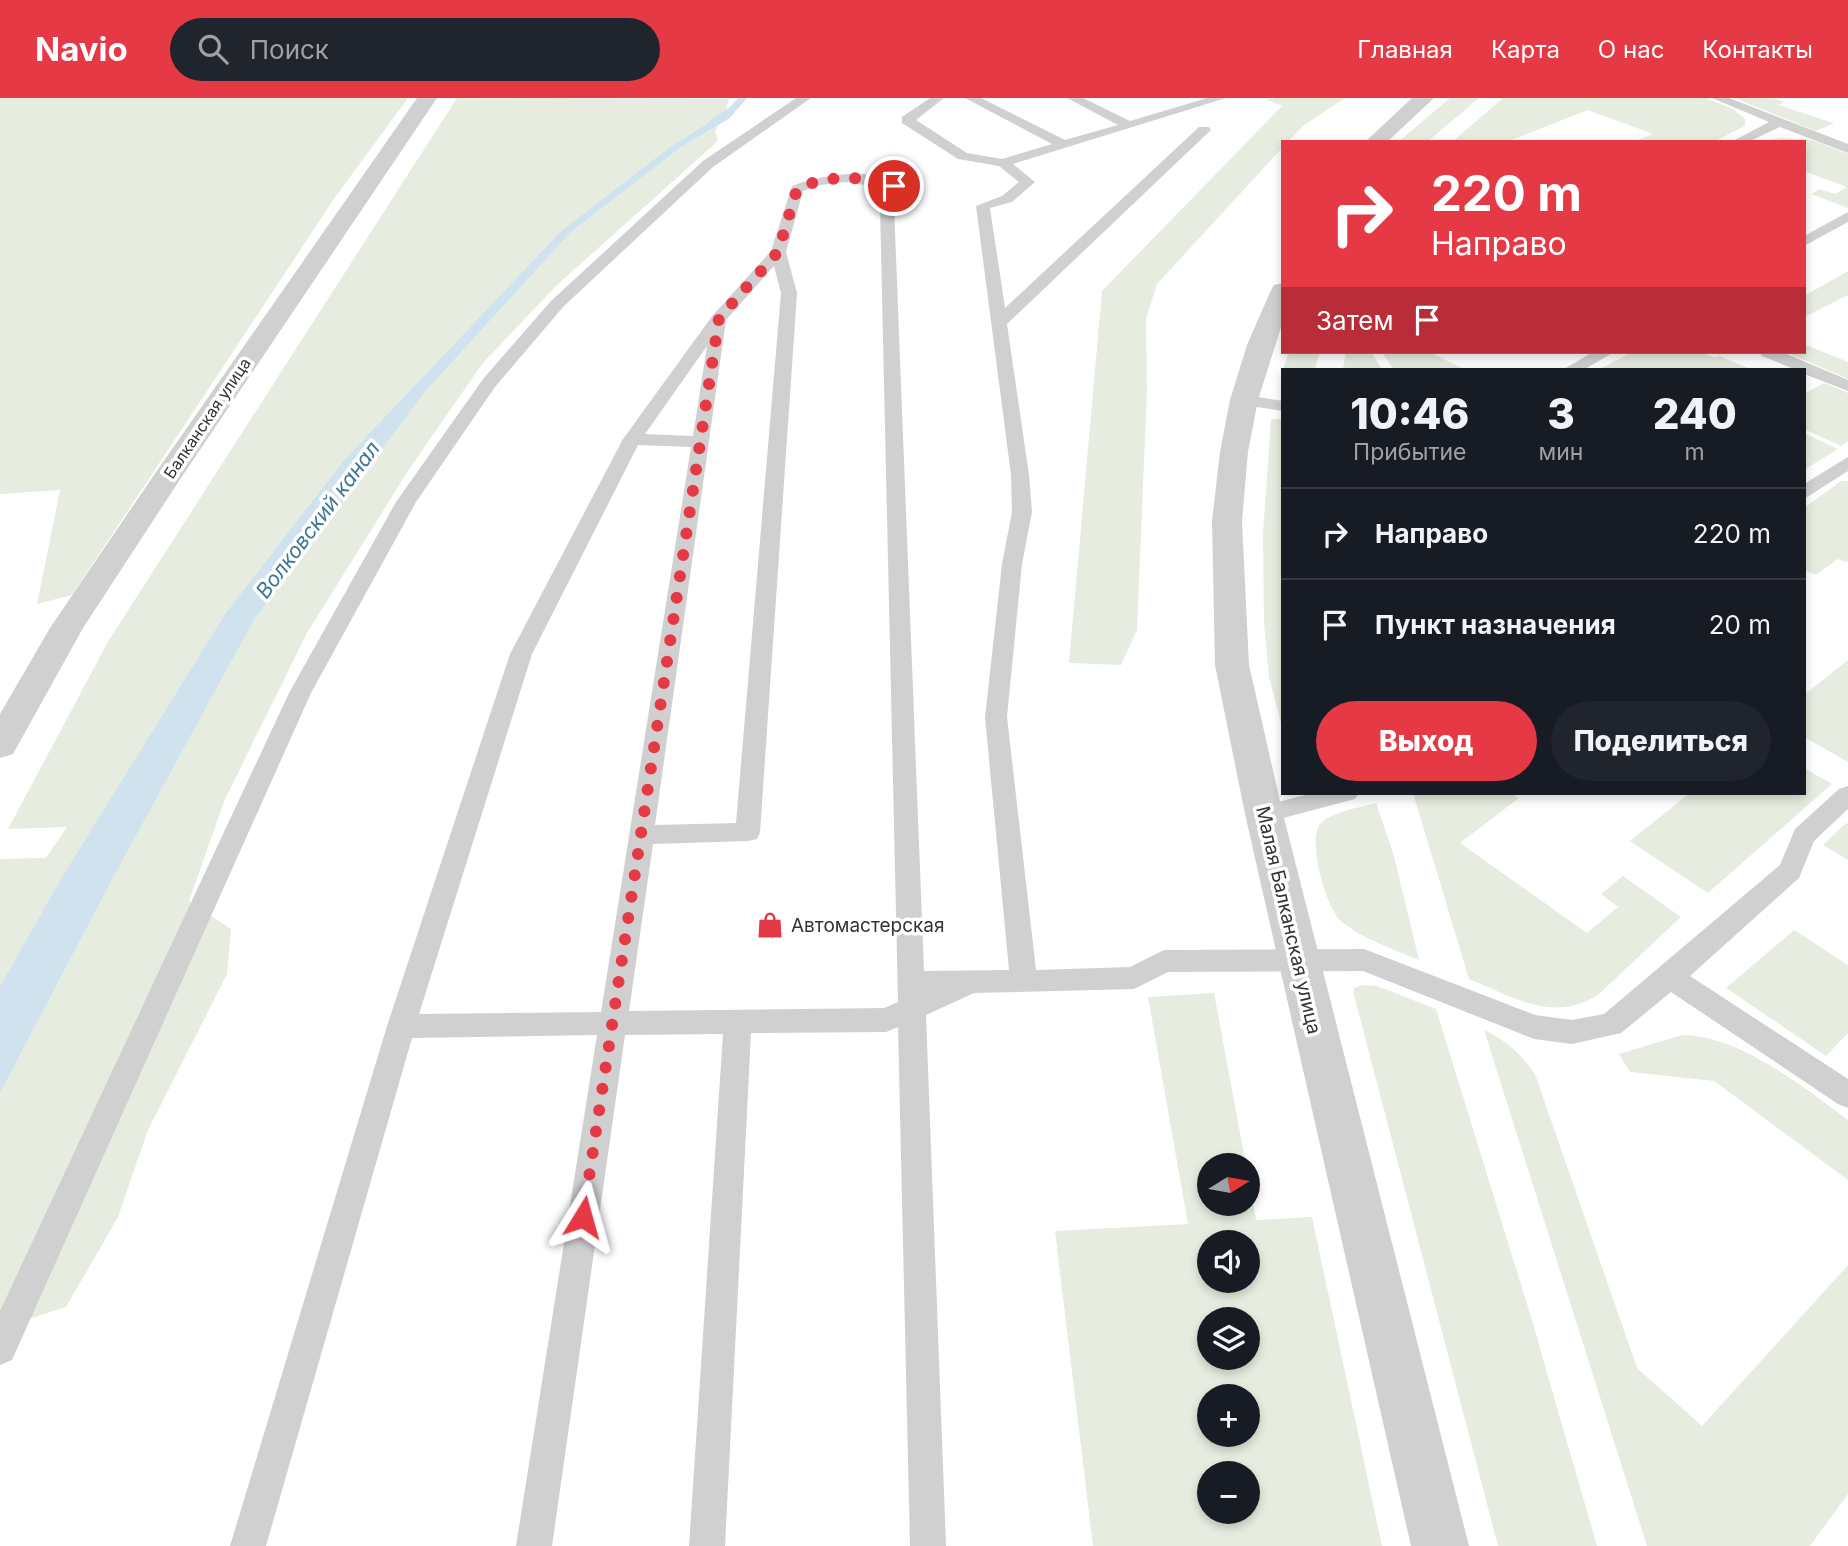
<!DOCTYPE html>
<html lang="ru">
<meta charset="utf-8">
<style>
:root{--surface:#171b24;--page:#20242c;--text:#f1f3f6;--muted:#9ea1a6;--line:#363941;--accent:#e63946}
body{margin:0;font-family:Inter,sans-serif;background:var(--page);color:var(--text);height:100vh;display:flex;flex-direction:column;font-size:26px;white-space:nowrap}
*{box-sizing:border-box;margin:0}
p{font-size:23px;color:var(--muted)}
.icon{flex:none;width:38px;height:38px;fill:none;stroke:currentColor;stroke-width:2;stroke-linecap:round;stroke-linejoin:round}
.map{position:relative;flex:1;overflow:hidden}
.panel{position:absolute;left:1281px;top:270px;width:525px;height:427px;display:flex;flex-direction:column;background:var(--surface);border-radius:0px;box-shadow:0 4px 10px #0003}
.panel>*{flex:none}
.guide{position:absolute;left:1281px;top:42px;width:525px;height:214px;border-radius:0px;box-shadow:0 4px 10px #0003;background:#e63946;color:#fff;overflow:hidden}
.needle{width:46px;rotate:79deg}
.controls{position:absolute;left:1197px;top:1055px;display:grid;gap:14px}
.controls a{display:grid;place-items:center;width:63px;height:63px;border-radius:50%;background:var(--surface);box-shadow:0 4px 10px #0003;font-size:35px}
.pin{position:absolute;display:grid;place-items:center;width:60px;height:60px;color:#fff;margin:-30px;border:4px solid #fff;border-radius:50%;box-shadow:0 2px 7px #0007}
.me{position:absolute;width:77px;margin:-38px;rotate:8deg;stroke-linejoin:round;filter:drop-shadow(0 0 5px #0008)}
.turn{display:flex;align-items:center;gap:24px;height:147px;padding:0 35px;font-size:32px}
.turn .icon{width:91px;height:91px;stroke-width:2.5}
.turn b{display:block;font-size:49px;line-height:60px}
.then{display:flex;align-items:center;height:66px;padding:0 35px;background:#0003;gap:14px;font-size:26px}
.eta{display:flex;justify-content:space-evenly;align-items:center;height:119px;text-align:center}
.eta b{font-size:42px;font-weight:800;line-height:49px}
.primary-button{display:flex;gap:14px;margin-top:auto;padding:14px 35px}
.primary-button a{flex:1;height:80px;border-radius:42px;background:var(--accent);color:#fff;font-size:28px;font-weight:800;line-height:80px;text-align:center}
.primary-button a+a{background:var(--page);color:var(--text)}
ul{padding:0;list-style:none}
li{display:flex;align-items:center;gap:21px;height:91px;padding:0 35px;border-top:2px solid var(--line)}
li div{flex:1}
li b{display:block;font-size:26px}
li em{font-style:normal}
header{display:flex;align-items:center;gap:42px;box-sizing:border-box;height:98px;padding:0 35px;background:var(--accent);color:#fff}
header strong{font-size:33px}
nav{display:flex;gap:38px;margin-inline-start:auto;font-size:24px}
.search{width:490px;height:63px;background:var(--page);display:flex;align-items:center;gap:18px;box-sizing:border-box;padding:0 24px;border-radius:38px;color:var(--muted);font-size:26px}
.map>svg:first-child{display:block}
.green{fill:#e6ecdf;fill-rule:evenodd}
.water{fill:#cfe2ee}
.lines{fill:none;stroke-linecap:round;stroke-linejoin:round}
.stream{fill:#cfe2ee;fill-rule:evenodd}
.service{fill:#d0d0d0;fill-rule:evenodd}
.minor{fill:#d0d0d0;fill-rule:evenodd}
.route{stroke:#e63946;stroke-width:12;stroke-dasharray:0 21.6}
.labels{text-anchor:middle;stroke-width:7;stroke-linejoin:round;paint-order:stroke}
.far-street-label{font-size:16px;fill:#333;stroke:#fff}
.street-label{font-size:19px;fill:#333;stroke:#fff}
.poi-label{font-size:19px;fill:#333;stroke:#fff;text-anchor:start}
.water-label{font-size:21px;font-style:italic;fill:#3f7597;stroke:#fff}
</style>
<header>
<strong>Navio</strong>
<div class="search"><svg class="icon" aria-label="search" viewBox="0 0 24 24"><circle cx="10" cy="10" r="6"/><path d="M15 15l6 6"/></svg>Поиск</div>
<nav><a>Главная</a><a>Карта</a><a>О нас</a><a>Контакты</a></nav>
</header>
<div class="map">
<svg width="1848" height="1448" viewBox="0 0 1848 1448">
<rect width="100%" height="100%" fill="#fff"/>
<path class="green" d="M 0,0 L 408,0 L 336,98 L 72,497 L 37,506 L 60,392 L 0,396 Z
M 457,0 L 729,1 L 726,13 L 670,49 L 561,133 L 343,363 L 225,516 L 63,777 L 0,888 L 0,761 L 46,760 L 67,729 L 8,731 L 109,542 Z
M 1274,0 L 1345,0 L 1303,28 L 1288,44 L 1283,44 L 1283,49 L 1157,186 L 1146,221 L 1147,294 L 1137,532 L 1121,567 L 1069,565 L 1102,193 L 1282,8 L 1267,2 Z
M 1450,0 L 1479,0 L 1427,44 L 1398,44 Z
M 1503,0 L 1706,0 L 1733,11 L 1745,21 L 1745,28 L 1713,44 L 1633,44 L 1653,36 L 1588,12 L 1506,44 L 1452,44 Z
M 1734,0 L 1773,0 L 1785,4 L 1778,7 L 1834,25 L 1816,33 Z
M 719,27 L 715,33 L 718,43 L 557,187 L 482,266 L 408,373 L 307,535 L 225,701 L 189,803 L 231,831 L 227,876 L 148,1032 L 118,1119 L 66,1209 L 0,1230 L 0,995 L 113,780 L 254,522 L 424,295 L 571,134 L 680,50 Z
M 1782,40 L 1812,42 L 1848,56 L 1848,110 L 1811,96 L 1819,91 L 1835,96 L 1847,89 L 1804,73 L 1804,44 L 1753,44 Z
M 1848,173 L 1848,197 L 1804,219 L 1804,198 Z
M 1804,246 L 1848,264 L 1848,281 L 1786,254 L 1804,254 Z
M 1289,254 L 1320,254 L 1315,271 L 1283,271 Z
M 1346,254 L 1371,254 L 1382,271 L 1343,271 Z
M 1382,254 L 1429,254 L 1464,271 L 1393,271 Z
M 1632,254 L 1700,254 L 1715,260 L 1720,258 L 1750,271 L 1600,271 Z
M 1824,285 L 1848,295 L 1848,343 L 1841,348 L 1804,331 L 1804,296 Z
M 1271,321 L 1283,321 L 1283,633 L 1269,579 L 1264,525 L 1263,436 Z
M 1804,335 L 1838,351 L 1804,372 Z
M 1841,383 L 1848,383 L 1848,463 L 1846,464 L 1838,461 L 1816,477 L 1804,472 L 1804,410 Z
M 1848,562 L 1848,664 L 1804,639 L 1804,597 Z
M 1804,670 L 1832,686 L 1708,795 L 1630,743 L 1690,695 L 1804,695 Z
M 1413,695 L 1510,695 L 1519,700 L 1460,745 L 1587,835 L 1618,809 L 1601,796 L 1623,778 L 1681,819 L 1599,896 C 1554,926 1513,899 1469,881 Z
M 1376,705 L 1394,758 L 1419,862 C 1394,851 1364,842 1342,824 C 1326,812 1306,740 1321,725 C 1334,713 1359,710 1376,705 Z
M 1846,725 L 1848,726 L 1848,762 L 1823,747 Z
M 1794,832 L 1848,867 L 1848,935 L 1826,958 L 1726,890 Z
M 1362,887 L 1377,888 L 1436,911 L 1531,1219 L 1597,1448 L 1498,1448 L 1354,897 L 1354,890 Z
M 1214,895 L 1246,1067 L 1209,1068 L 1209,1106 L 1248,1106 L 1248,1077 L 1256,1122 L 1312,1119 L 1382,1448 L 1093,1448 L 1055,1133 L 1188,1126 L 1148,899 ZM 1209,1144 L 1248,1144 L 1248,1183 L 1209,1183 ZM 1209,1222 L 1248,1222 L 1248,1260 L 1209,1260 ZM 1209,1298 L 1248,1298 L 1248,1337 L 1209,1337 ZM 1209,1376 L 1248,1376 L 1248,1414 L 1209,1414 Z
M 1484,932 C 1506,942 1522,957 1535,976 L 1637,1270 L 1702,1328 L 1848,1167 L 1848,1396 L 1810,1448 L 1647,1448 Z
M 1682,937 C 1738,937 1804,989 1848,1022 L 1848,1082 L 1714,983 L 1630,974 L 1619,956 Z"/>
<path class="water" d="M 728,12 L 736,12 L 730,20 L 680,50 L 571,134 L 424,295 L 254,522 L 113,780 L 0,995 L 0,888 L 63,777 L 225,516 L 343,363 L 561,133 L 670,49 Z"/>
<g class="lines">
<path class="stream" d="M 738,0 L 747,0 C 738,11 724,27 709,27 L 709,23 L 729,10 Z"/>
<path class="service" d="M 796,0 L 811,0 L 713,69 L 563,209 L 495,289 L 416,404 L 311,595 L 12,1262 L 0,1267 L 0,1213 L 289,595 L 396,404 L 483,281 L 551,203 L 703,63 Z
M 930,0 L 944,0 L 916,22 L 967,55 L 1002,61 L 1052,46 L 965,0 L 981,0 L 1065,42 L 1118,27 L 1067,0 L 1083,0 L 1130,23 L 1207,0 L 1226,0 L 1013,66 L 1035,84 L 1012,104 L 990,110 L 1005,210 L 1199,29 L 1209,29 L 1211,32 L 1007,226 L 1029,377 L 1032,414 L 1022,466 L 1007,619 L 1036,872 L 1130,869 L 1164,852 L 1364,851 L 1535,917 L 1572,922 L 1604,916 L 1780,767 L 1795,731 L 1839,691 L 1848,688 L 1848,711 L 1814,743 L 1799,780 L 1690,878 L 1848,981 L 1848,1010 L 1838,1006 L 1671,894 L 1621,935 L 1572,946 L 1534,941 L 1363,873 L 1168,874 L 1134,891 L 974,895 L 926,917 L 946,1448 L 910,1448 L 898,929 L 886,934 L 751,935 L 725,1448 L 689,1448 L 723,936 L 625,937 L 552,1448 L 516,1448 L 597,937 L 412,940 L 266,1448 L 230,1448 L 387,928 L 510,556 L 623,341 L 713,217 L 771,153 L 792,88 C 819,77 877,67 901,88 L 894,108 L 924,873 L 1009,872 L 985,619 L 1002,466 L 1012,414 L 1011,377 L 976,108 L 1002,98 L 1019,84 L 999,68 L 958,61 L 902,25 L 902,19 ZM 845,84 L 886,90 L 880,108 L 898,904 L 884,910 L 629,913 L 653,746 L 748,743 L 757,741 L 760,734 L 797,195 L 786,154 L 803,93 L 821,87 ZM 774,168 L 781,195 L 736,725 L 655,727 L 726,222 ZM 707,248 L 693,338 L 645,336 ZM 638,347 L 691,349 L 601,914 L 419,916 L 532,556 Z
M 1712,0 L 1729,0 L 1848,46 L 1848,55 L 1780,29 L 1748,44 L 1731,44 L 1769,24 Z
M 1848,114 L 1848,124 L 1804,148 L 1804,138 Z
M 1593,254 L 1614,254 L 1585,271 L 1564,271 Z
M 1760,254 L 1782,254 L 1848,282 L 1848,293 L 1804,276 L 1804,271 L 1794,271 L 1762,258 Z
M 1244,297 L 1283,303 L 1283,313 L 1238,306 L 1235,302 L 1238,298 Z
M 1848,359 L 1848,373 L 1804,401 L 1804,386 Z
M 1313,695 L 1359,695 L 1355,701 L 1264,725 L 1255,722 L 1252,716 L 1255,710 Z"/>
<path class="minor" d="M 417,0 L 437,0 L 179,383 L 83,530 L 13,656 L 0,660 L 0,616 L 50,530 L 154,377 Z
M 1412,0 L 1434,0 L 1387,44 L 1365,44 Z
M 1283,185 L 1283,223 L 1258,302 L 1248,354 L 1242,423 L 1249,567 L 1283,716 L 1469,1448 L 1411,1448 L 1245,716 L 1215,567 L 1212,423 L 1220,354 L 1230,302 L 1247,247 L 1271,192 L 1274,187 Z"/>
</g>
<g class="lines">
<path class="route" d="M 583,1119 L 719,220 L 778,154 L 797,91 C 825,77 865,77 894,88"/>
</g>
<defs>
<g id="shop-bare" transform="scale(2.1)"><path d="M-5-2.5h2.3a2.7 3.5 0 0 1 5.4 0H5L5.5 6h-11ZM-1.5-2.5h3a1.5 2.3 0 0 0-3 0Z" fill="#e63946" stroke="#fff" stroke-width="2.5" paint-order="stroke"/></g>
</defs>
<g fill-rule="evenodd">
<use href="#shop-bare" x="770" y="827"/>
</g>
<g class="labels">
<g class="far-street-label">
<text transform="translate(207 320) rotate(-56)" y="6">Балканская улица</text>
</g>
<g class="street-label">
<text transform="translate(1289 822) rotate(77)" y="7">Малая Балканская улица</text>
</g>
<g class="poi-label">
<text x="791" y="834">Автомастерская</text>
</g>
<g class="water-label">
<text transform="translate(318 422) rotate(-53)" y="7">Волковский канал</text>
</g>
</g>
</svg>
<div class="controls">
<a><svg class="needle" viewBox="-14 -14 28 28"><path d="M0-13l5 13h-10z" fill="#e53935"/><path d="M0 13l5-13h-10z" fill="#9ea1a6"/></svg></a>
<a><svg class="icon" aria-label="sound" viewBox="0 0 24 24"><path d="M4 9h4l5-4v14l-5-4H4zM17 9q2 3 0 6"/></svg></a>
<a><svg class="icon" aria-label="layers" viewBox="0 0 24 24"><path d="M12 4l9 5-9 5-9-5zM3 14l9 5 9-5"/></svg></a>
<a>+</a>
<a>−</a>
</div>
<div class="pin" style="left:894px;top:88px;background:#d93025"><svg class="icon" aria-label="arrive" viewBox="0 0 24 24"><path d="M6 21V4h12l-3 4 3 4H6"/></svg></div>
<svg class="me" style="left:583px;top:1119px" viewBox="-20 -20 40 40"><path d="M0-17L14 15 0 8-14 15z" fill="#e63946" stroke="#fff" stroke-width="4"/></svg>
<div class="guide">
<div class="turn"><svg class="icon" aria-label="right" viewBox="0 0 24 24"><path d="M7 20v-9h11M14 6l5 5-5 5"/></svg><div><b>220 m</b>Направо</div></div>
<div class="then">Затем<svg class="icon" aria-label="arrive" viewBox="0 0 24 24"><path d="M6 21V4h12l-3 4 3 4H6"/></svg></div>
</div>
<section class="panel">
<div class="eta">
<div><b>10:46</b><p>Прибытие</p></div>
<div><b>3</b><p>мин</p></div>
<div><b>240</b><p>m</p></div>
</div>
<ul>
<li><svg class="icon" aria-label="right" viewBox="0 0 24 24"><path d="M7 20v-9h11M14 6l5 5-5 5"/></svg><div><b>Направо</b></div><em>220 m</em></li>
<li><svg class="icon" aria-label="arrive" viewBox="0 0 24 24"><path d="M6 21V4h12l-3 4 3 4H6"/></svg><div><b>Пункт назначения</b></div><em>20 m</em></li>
</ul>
<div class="primary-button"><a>Выход</a><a>Поделиться</a></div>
</section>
</div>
